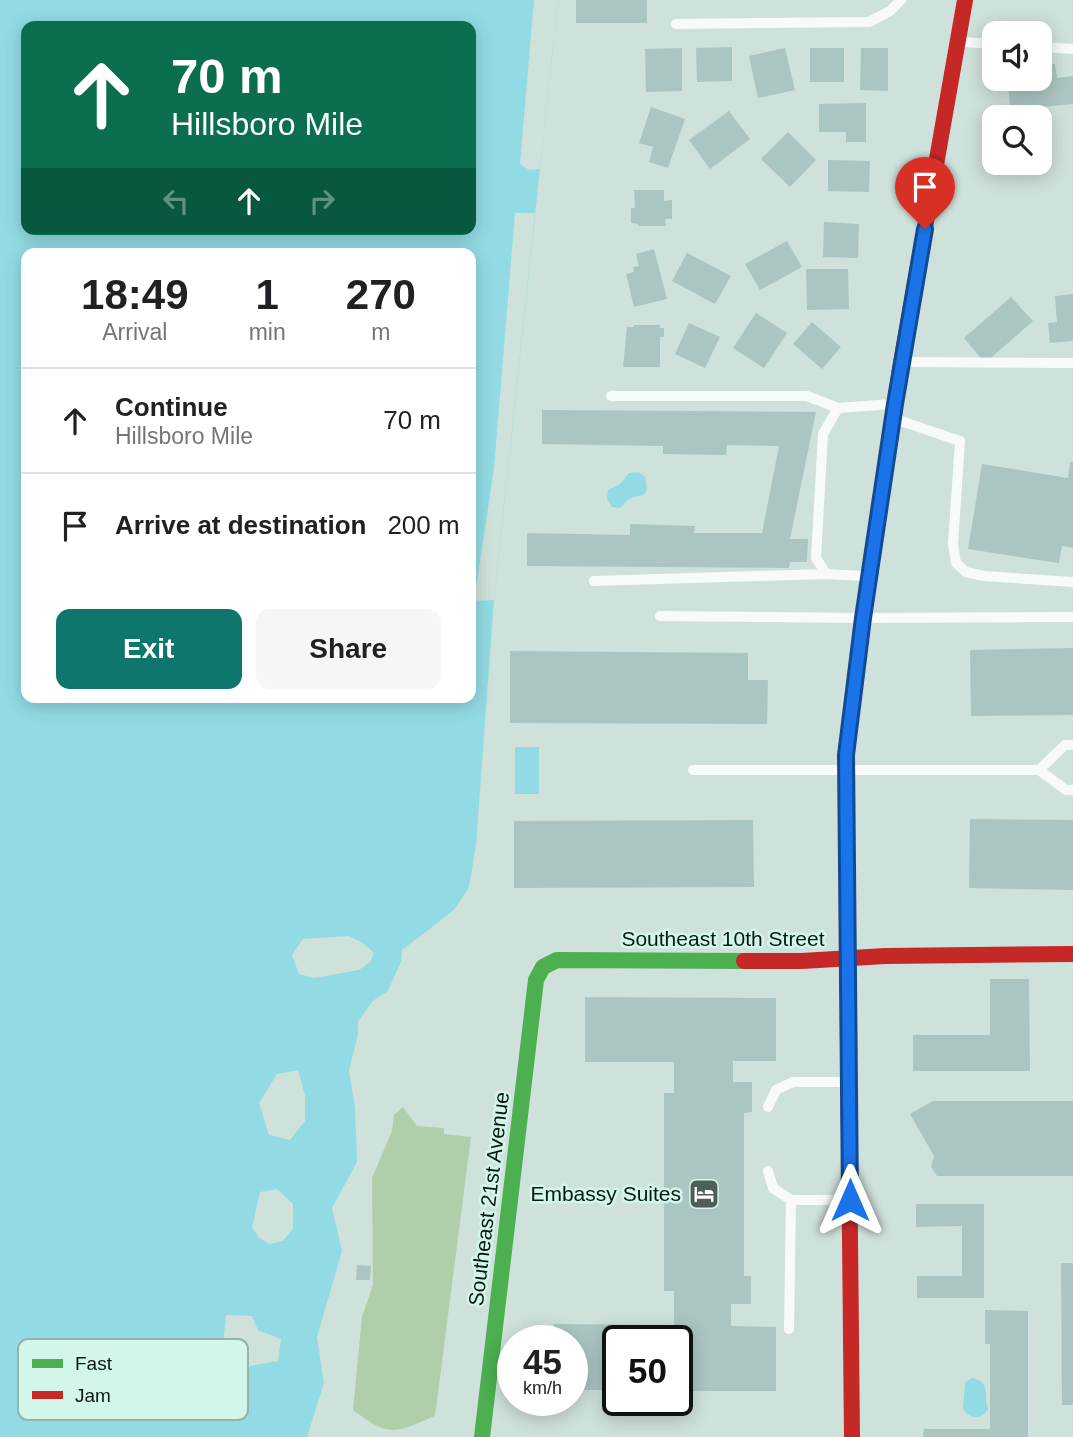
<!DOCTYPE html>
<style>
:root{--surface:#fff;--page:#f6f6f6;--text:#202124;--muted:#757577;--line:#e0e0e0;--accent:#0f766e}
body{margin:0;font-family:Helvetica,sans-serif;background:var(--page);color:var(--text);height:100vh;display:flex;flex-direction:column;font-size:26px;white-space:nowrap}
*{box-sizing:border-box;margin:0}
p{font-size:23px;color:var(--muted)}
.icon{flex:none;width:38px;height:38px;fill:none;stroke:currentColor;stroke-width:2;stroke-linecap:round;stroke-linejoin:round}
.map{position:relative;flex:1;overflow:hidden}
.side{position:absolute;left:21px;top:248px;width:455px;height:455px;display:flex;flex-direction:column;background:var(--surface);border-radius:14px;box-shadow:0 4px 18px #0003}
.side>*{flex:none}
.top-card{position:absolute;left:21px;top:21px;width:455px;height:214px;border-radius:14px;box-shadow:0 4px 18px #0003;background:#0b6e4f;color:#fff;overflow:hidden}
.controls{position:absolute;left:982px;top:21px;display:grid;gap:14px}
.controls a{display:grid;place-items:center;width:70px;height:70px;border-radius:14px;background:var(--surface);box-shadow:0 4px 18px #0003;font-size:35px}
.speed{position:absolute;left:497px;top:1325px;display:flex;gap:14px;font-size:35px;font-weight:700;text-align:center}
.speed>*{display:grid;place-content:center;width:91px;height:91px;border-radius:50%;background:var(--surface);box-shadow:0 4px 18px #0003;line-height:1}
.speed small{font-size:18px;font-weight:400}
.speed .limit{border:4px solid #111;border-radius:10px;background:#fff;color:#111}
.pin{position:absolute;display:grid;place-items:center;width:60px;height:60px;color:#fff;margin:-72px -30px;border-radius:50% 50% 50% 0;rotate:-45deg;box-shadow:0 0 7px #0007}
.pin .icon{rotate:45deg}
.me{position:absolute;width:77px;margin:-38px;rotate:0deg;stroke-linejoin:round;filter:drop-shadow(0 0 5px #0008)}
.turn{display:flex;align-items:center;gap:24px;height:147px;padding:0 35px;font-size:32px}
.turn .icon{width:91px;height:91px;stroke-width:2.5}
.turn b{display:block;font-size:49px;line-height:60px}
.lanes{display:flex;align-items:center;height:66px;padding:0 35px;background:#0003;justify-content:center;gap:35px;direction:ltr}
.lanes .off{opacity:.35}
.eta{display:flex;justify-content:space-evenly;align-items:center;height:119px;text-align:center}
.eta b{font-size:42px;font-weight:600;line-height:49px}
.button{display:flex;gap:14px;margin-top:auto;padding:14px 35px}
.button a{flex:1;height:80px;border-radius:14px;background:var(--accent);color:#fff;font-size:28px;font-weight:600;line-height:80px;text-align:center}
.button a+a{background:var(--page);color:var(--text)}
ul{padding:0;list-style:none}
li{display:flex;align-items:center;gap:21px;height:105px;padding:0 35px;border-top:2px solid var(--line)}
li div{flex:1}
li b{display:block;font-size:26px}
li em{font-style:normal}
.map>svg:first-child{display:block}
.green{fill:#b1ceaa}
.water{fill:#92dbe4;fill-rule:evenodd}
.pier{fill:#cee1da}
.building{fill:#abc6c2}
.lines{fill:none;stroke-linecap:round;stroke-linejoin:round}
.lane{stroke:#f8faf9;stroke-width:10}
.fast{stroke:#4caf50;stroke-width:16}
.jam{stroke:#c62828;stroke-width:16}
.route-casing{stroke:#114b97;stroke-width:18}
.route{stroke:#1a73e8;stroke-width:12}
.labels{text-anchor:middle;stroke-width:5;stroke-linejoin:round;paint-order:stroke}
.street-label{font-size:21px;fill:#0a1712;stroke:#d3f6ea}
.poi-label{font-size:21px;fill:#0a1712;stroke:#d3f6ea;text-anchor:end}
.key{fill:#d3f6ea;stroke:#97b3a9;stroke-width:2}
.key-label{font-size:19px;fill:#0a1712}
</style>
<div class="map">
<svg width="1073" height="1437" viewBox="0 0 1073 1437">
<rect width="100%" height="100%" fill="#cee1da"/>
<path class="green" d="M 403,1107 L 417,1126 L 444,1128 L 444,1134 L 471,1137 L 435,1416 C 393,1434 389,1437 353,1410 L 362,1317 L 373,1285 L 372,1178 L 392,1131 L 394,1115 Z"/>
<path class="water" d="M 0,0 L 558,0 L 494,600 L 476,845 L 469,887 L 454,910 L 402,950 L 401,962 L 388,991 L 373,1001 L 358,1022 L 358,1035 L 349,1071 L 355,1108 L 357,1162 L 332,1208 L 342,1251 L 317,1337 L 324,1383 L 307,1437 L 0,1437 ZM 26,26 L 471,26 L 471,229 L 26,229 ZM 26,254 L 471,254 L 471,698 L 26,698 Z
M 639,472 L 645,477 C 651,503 638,492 628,500 C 625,502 623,506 620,508 L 612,507 L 607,499 L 608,490 L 620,484 L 629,473 Z
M 515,747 L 539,747 L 539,794 L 515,794 Z
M 972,1378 C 992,1381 983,1398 988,1409 C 982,1418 976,1419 967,1414 L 963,1408 L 965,1383 Z"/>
<path class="pier" d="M 534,0 L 558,0 L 540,169 L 529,170 L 520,164 Z
M 515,213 L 535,213 L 494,600 L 474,601 L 494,468 Z
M 349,936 L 363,943 L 374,953 L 370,962 L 359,970 L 314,978 L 299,974 L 292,955 L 303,939 Z
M 405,961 L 390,993 L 376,1004 L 361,1023 L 361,1036 L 353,1071 L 354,1079 L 349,1071 L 358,1035 L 358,1022 L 373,1001 L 388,991 L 401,962 Z
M 298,1070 L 305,1096 L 305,1121 L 290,1140 L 269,1135 L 259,1103 L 277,1074 Z
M 277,1189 L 293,1204 L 293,1228 L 283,1241 L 270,1244 L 259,1238 L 252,1227 L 260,1192 Z
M 226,1315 L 252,1316 L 258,1330 L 281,1339 L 278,1361 L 250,1366 L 241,1381 L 220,1374 Z"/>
<path class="building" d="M 576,0 L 647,0 L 647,23 L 576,23 Z
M 732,47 L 732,81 L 697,82 L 696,48 Z
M 682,48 L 682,91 L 646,92 L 645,49 Z
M 785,48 L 795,90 L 758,98 L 749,56 Z
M 810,48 L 844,48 L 844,82 L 810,82 Z
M 861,48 L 888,48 L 888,91 L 860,90 Z
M 1055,64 L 1057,78 L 1073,76 L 1073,104 L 1043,107 L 1045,121 L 1040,121 L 1040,117 L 1024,117 L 1024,110 L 1011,112 L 1008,87 L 1022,85 L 1021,79 L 1040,79 L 1040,66 Z
M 866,103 L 866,142 L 846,142 L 846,132 L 819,132 L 819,104 Z
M 651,107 L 685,119 L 668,168 L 649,162 L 653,147 L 639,143 Z
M 729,111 L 750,139 L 710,169 L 689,140 Z
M 788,132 L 816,160 L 790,187 L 761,159 Z
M 828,160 L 870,161 L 869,192 L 828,191 Z
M 634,190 L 664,190 L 664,201 L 672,200 L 672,219 L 665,219 L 666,226 L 638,226 L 638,224 L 631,223 L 631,208 L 635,208 Z
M 824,222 L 859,224 L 858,258 L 823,257 Z
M 787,241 L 802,267 L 760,290 L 745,264 Z
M 654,249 L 667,299 L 634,307 L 626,274 L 634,272 L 633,267 L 639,266 L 636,254 Z
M 687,253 L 731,276 L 715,304 L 672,281 Z
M 806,269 L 848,269 L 849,309 L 807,310 Z
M 1073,294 L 1073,341 L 1050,343 L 1048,323 L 1057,322 L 1055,296 Z
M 1011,297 L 1033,321 L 985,363 L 964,338 Z
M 756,313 L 787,333 L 764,368 L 733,348 Z
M 812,322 L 841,347 L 822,369 L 793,344 Z
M 689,323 L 720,337 L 705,368 L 675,354 Z
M 634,325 L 660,325 L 660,328 L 664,328 L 664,337 L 660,337 L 660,367 L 623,367 L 627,327 L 634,327 Z
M 542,410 L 816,412 L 790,539 L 808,539 L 807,562 L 790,562 L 789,568 L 527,566 L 527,533 L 630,535 L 630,524 L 695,526 L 694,533 L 762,533 L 779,446 L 727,445 L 726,455 L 663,454 L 663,446 L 542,444 Z
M 1070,462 L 1073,462 L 1073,548 L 1062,546 L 1059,563 L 968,549 L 982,464 L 1068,478 Z
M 1073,648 L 1073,715 L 971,716 L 970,650 Z
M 510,651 L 748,653 L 748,680 L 768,680 L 767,724 L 510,723 Z
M 970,819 L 1073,820 L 1073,890 L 969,888 Z
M 753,820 L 754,887 L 514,888 L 514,821 Z
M 990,979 L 1029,979 L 1030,1071 L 913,1071 L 913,1035 L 990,1035 Z
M 585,997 L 776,998 L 776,1061 L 733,1061 L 733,1082 L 752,1082 L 752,1112 L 744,1113 L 744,1276 L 751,1276 L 751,1304 L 731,1304 L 731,1326 L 776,1327 L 776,1391 L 677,1391 L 677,1340 L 618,1340 L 618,1390 L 572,1390 L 572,1340 L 554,1340 L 554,1324 L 674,1325 L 674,1291 L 664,1291 L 664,1093 L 674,1093 L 674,1062 L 585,1062 Z
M 933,1101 L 1073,1101 L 1073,1176 L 937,1176 L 931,1167 L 934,1156 L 910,1114 Z
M 916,1204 L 984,1204 L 984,1298 L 917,1298 L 917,1276 L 962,1276 L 962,1226 L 916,1227 Z
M 1061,1263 L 1073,1263 L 1073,1405 L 1062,1405 Z
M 357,1265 L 371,1266 L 370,1280 L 356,1280 Z
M 985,1310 L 1028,1311 L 1028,1437 L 923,1437 L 924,1429 L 990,1429 L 990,1344 L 985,1344 Z"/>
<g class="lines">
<path class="lane" d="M 676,24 L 869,22 L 890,11 L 901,0
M 961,42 L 994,44
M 1040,47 L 1073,49
M 904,362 L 1073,363
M 611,396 L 807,396 L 838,408
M 895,419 L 960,441 L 953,544 L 956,563 L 966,572 L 984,576 L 1073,582
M 866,576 L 826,574 L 816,558 L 823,434 L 838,408 L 892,404
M 594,581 L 826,574
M 660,616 L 863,618 L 1073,617
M 693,770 L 1039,770 L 1066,790 L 1073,790
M 1039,770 L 1065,745 L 1073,745
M 768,1107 L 776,1090 L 793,1082 L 847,1082
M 768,1171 L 773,1188 L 791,1200 L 847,1200
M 789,1329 L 791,1200"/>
<path class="fast" d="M 848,1036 L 846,755 L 863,618 L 900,369
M 482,1437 L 536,980 L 543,967 L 557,960 L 744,961"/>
<path class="jam" d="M 900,369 L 965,0
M 744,961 L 802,961 L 885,956 L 1073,954
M 848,1036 L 852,1437"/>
</g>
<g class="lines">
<g class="route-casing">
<path id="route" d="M 850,1200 L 846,755 L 863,618 L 895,404 L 925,229"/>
</g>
<use href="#route" class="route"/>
</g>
<defs>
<g id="hotel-square" transform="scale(1.575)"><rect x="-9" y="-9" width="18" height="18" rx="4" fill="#4f5e58" stroke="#d3f6ea"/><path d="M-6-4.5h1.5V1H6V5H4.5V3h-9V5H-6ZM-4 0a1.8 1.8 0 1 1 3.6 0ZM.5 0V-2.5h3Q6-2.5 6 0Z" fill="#fff"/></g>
</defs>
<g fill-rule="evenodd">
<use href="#hotel-square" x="704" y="1194"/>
</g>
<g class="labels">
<g class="street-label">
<text x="723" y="946">Southeast 10th Street</text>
<text transform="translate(489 1199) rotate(-83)" y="7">Southeast 21st Avenue</text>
</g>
<g class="poi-label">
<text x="681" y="1201">Embassy Suites</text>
</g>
</g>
<rect x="18" y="1339" width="230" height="81" rx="10" class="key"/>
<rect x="32" y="1359" width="31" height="9" fill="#4caf50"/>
<rect x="32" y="1391" width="31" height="8" fill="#c62828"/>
<g class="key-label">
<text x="75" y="1370">Fast</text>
<text x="75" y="1402">Jam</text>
</g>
</svg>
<div class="controls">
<a><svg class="icon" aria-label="sound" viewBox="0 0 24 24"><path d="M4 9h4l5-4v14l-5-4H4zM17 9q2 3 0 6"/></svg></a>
<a><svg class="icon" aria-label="search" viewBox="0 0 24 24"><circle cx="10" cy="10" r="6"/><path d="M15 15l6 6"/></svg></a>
</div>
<div class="speed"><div>45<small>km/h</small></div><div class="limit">50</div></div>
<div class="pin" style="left:925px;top:229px;background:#d93025"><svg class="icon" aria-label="arrive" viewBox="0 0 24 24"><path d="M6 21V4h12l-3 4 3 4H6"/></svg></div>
<svg class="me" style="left:850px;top:1200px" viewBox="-20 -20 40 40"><path d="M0-17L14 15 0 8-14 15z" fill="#1a73e8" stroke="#fff" stroke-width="4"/></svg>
<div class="top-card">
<div class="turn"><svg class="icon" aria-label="ahead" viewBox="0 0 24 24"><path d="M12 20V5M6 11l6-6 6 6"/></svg><div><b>70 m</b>Hillsboro Mile</div></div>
<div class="lanes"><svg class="icon off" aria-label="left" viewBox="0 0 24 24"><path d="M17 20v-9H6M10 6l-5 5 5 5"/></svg><svg class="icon" aria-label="ahead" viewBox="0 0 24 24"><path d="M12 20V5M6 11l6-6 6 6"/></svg><svg class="icon off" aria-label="right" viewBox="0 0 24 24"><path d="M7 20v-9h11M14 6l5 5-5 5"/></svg></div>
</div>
<section class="side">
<div class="eta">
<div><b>18:49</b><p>Arrival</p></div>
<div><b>1</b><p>min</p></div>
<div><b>270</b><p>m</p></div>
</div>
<ul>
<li><svg class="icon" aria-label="ahead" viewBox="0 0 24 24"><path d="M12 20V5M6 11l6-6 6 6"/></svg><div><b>Continue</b><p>Hillsboro Mile</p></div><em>70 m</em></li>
<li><svg class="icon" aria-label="arrive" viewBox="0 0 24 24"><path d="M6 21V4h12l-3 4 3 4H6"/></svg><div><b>Arrive at destination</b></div><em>200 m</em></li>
</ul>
<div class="button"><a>Exit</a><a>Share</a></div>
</section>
</div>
